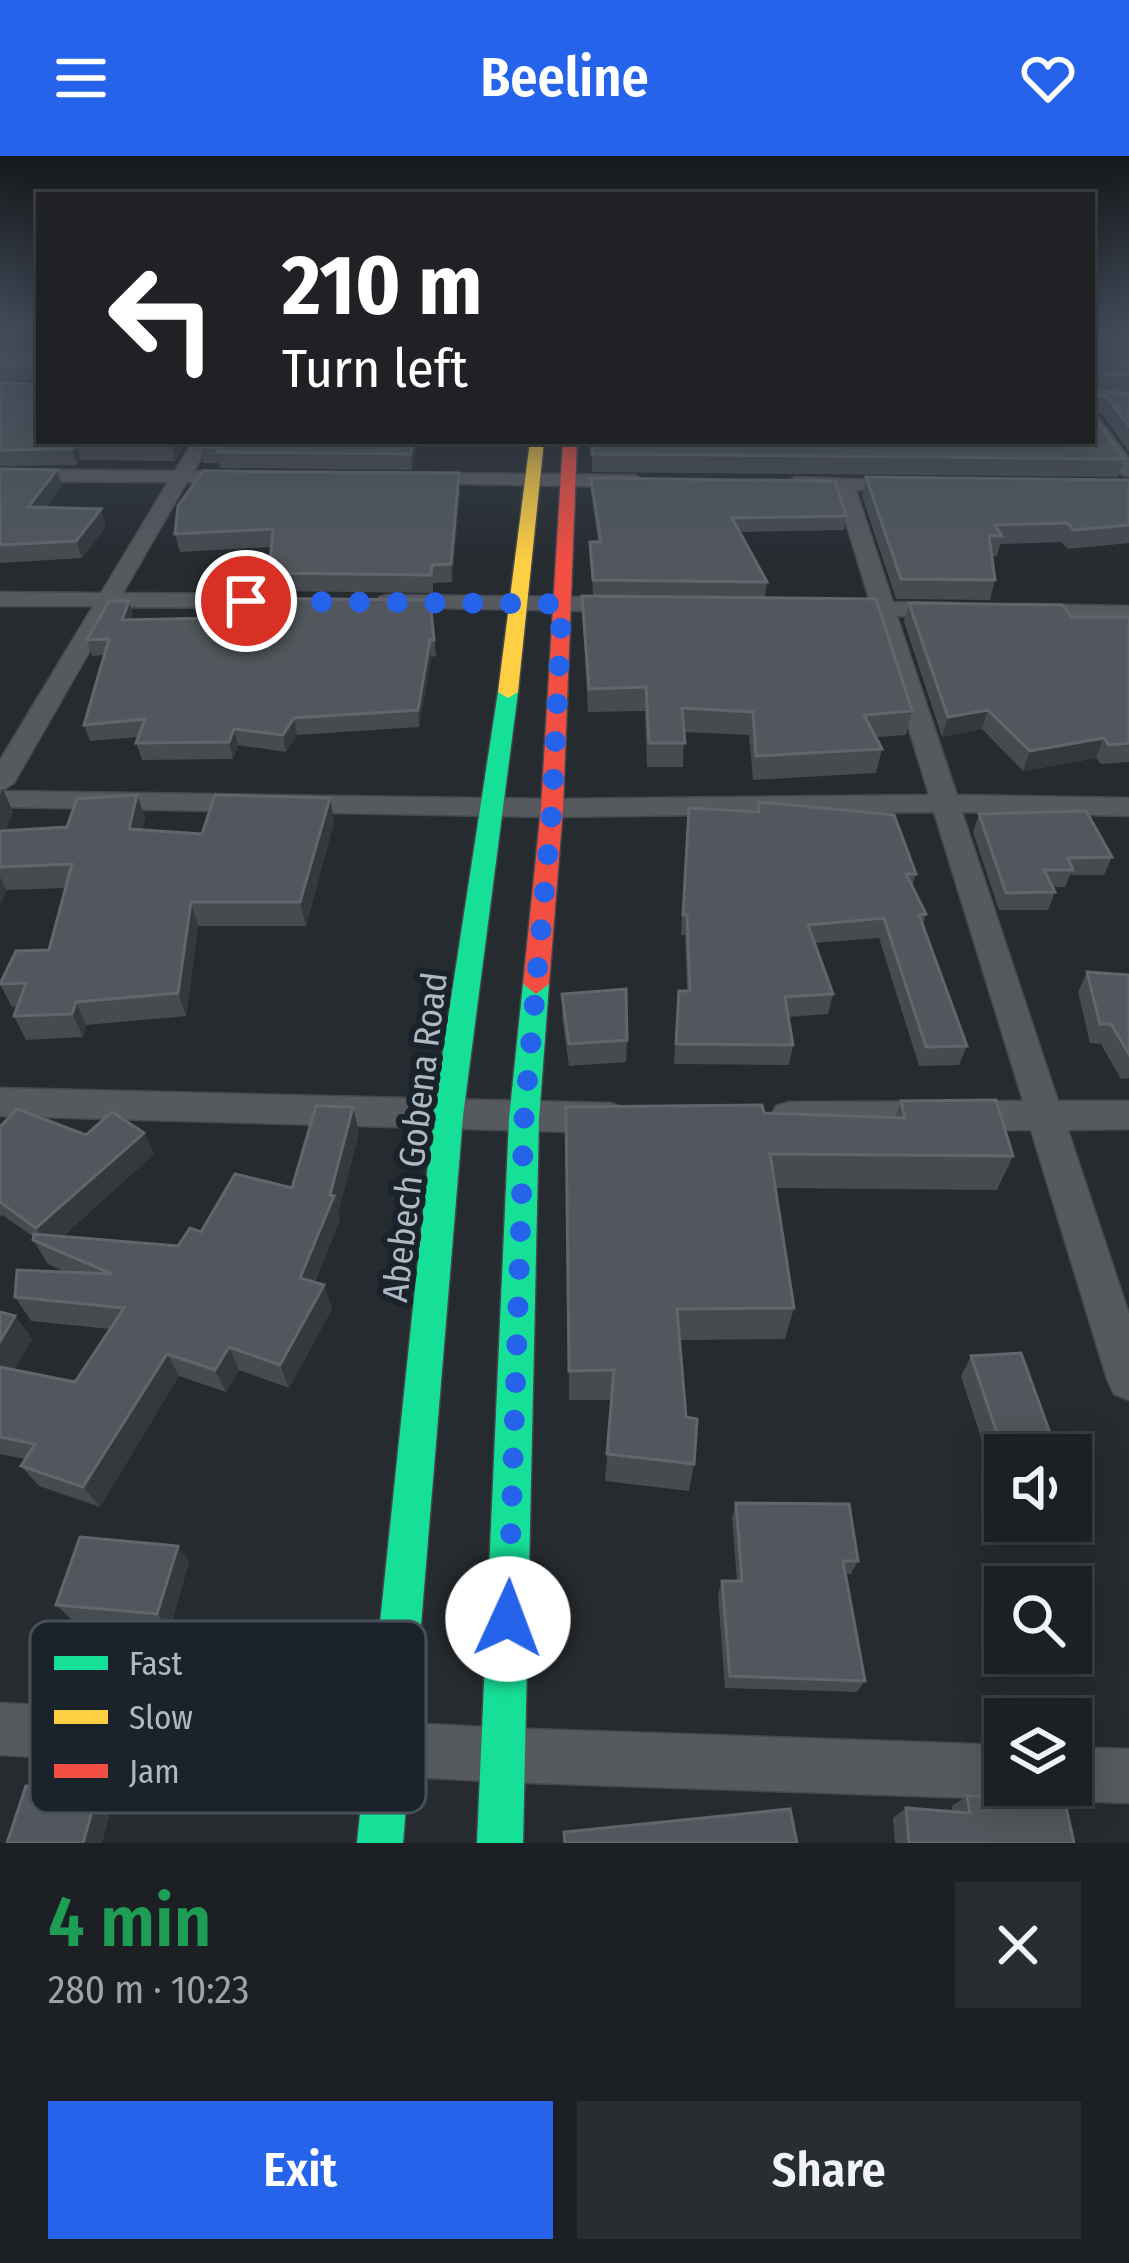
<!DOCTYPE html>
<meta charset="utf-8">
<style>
:root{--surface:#1c2024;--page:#292d31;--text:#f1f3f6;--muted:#a0a3a6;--line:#3a3e41;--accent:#2563eb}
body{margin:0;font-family:"Fira Sans Condensed",sans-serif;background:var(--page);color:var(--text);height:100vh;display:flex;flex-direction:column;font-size:45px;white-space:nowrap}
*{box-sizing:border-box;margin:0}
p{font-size:39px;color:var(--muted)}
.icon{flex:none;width:66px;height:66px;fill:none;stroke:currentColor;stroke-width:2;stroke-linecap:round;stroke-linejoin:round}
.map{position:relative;height:1687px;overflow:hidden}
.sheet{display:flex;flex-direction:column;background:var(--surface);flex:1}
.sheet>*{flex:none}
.top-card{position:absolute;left:36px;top:36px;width:1059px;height:252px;border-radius:0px;box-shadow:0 6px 30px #0003,0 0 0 3px var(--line);background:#202124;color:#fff;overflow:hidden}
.fabs{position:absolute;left:984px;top:1278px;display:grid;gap:24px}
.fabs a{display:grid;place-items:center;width:108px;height:108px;border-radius:0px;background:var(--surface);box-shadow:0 6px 30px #0003,0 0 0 3px var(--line);font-size:60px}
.pin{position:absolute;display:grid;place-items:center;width:102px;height:102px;color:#fff;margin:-51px;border:6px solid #fff;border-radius:50%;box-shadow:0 3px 12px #0007}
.me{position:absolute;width:132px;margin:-66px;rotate:2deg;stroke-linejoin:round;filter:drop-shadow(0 0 9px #0008)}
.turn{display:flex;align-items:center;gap:42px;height:252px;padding:0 48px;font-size:54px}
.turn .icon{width:156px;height:156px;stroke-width:2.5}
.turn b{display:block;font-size:84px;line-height:102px}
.round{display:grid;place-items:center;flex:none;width:126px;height:126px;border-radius:0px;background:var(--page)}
.overview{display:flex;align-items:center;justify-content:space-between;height:204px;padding:0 48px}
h1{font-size:72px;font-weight:600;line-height:90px;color:#1e9e55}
.button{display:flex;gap:24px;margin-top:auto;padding:24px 48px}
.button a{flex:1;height:138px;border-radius:0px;background:var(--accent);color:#fff;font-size:48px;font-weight:600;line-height:138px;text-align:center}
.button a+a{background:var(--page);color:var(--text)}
header{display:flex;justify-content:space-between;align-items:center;height:156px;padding:0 48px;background:var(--accent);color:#fff;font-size:54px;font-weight:600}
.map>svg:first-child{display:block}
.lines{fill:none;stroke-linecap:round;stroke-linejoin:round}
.street-casing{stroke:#44474b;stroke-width:3}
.fast-casing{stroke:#44474b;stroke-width:3}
.slow-casing{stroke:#44474b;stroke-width:3}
.jam-casing{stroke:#44474b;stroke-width:3}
.street{fill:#565a5f;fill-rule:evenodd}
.fast{fill:#16e098;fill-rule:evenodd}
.slow{fill:#ffcf43;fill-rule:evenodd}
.jam{fill:#f24e42;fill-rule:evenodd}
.wall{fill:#464b50}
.shaded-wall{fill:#34393e}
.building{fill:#51575c;stroke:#60666c;stroke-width:3}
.route{stroke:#2563eb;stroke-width:21;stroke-dasharray:0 37.8}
.labels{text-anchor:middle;stroke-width:12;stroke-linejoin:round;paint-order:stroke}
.street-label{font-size:36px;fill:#afb9c3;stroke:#1a232b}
.key{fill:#1a232b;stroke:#475059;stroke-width:3}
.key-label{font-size:33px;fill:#afb9c3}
</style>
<header><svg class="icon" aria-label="menu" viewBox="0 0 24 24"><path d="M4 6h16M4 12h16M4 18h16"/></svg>Beeline<svg class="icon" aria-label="heart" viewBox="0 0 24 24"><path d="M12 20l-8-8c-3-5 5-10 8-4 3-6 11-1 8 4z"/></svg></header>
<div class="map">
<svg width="1129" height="1687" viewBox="0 0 1129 1687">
<rect width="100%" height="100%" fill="#262b30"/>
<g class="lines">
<g class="street-casing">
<path id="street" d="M 1092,260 L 1098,261 L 1129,302 L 1129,321 L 1122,319 L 1092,277 Z
M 193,285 L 211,285 L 194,315 L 239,315 L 248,321 L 239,327 L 187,326 L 123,437 L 263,438 L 274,445 L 263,452 L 115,451 L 14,627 L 2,635 L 552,643 L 929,639 L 874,459 L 837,459 L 826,452 L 837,445 L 870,446 L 836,334 L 795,333 L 785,327 L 795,321 L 912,325 L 915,329 L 905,335 L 856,334 L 893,446 L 953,447 L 964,454 L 953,461 L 897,460 L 957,639 L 1129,642 L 1129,660 L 962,656 L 1058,945 L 1129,945 L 1129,973 L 1068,974 L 1129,1158 L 1129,1244 L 1114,1238 L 1107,1223 L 1031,974 L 789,974 L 776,970 L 771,960 L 776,950 L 789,946 L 1023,945 L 934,656 L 552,661 L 0,651 L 0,604 L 93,450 L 0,450 L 0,436 L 101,437 L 168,326 L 0,325 L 0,313 L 175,315 Z
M 417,317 L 635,319 L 645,325 L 635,331 L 410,327 L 410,319 Z
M 387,439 L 587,441 L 598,448 L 587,455 L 379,451 L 379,441 Z
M 1023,448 L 1129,450 L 1129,464 L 1015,460 L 1015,450 Z
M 0,932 L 611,947 L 624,952 L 629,962 L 624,972 L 611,977 L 0,960 Z
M 0,1547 L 504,1572 L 1005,1589 L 1005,1629 L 1026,1629 L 1024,1635 L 1005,1643 L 504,1626 L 0,1599 Z
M 1071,1591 L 1129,1593 L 1129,1647 L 1071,1645 L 1052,1637 L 1049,1629 L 1071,1629 Z"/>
</g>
<g class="fast-casing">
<path id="fast" d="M 508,530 L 518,536 L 463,960 L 403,1687 L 357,1687 L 433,960 L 498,536 Z
M 536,818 L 549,828 L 539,963 L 523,1687 L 477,1687 L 509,963 L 523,828 Z"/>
</g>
<g class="slow-casing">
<path id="slow" d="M 530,285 L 544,285 L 518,536 L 508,542 L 498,536 Z"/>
</g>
<g class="jam-casing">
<path id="jam" d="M 563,285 L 577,285 L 563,652 L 549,828 L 536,838 L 523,828 L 541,652 Z"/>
</g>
<use href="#street" class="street"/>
<use href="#fast" class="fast"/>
<use href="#slow" class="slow"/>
<use href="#jam" class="jam"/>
</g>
<path class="wall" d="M 0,170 L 39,170 L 39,285 L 188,285 L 175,305 L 81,304 L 77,309 L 0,310 L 0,226 L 34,228 L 35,224 L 0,224 Z
M 1092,170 L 1129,170 L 1129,236 L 1094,236 L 1129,237 L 1129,296 L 1102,258 L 1093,257 L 1124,303 L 1118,321 L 592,316 L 592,285 Z
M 203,285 L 418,285 L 412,314 L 220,312 L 219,307 L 203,307 L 200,291 Z
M 0,313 L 57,314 L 62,330 L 46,352 L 106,370 L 82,402 L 0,407 Z
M 866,321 L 1129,324 L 1129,387 L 1068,393 L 1061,386 L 1000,388 L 997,400 L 992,400 L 995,424 L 990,444 L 896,443 L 862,340 Z
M 591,322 L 846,360 L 844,374 L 740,376 L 767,426 L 765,441 L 593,439 L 590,386 L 598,386 L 591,336 Z
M 460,334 L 452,426 L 433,427 L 433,437 L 272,435 L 269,417 L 271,391 L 180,396 L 175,378 Z
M 582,440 L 912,555 L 906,579 L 876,581 L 882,593 L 876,617 L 753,624 L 749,579 L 684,576 L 683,611 L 647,611 L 645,555 L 588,556 Z
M 430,444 L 436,500 L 431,501 L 419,571 L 297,579 L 286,596 L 238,589 L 233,603 L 142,604 L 136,587 L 139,581 L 90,585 L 84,569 L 104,499 L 92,500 L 87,484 L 129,445 L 133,460 L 132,463 L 213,462 Z
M 909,447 L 1072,461 L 1129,461 L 1129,606 L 1101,608 L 1096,602 L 1023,615 L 982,573 L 942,581 L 904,466 Z
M 0,632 L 13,656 L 5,675 L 67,671 L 137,639 L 145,662 L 142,674 L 202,678 L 330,642 L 334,666 L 306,770 L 198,770 L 186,860 L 86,869 L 83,881 L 26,884 L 14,860 L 18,851 L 12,851 L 0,828 L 49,794 L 65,732 L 6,734 L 0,749 Z
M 759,646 L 916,718 L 912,731 L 926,758 L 923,769 L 967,890 L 959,909 L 919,910 L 879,782 L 814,787 L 833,838 L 828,858 L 788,861 L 793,889 L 789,909 L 674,908 L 679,835 L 687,835 L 685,779 L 681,779 L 687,671 L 757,656 Z
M 979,658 L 1112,701 L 1104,719 L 1070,719 L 1065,731 L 1052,731 L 1055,736 L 1048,754 L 999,754 L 973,676 Z
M 1087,816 L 1129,819 L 1129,922 L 1121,923 L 1101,888 L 1090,887 L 1078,836 Z
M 562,838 L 627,884 L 626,906 L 569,910 L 562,860 Z
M 901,945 L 1013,1000 L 997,1034 L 775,1032 L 794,1152 L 785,1183 L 679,1184 L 686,1261 L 694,1308 L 689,1335 L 605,1325 L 612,1244 L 569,1244 L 566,951 L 895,962 Z
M 0,971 L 86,979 L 144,977 L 154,998 L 63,1080 L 178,1090 L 201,1076 L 292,1032 L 359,977 L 338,1057 L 340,1064 L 315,1126 L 324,1129 L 332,1153 L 289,1232 L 239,1214 L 226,1236 L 179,1220 L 100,1351 L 39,1330 L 21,1310 L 25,1303 L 0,1298 L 0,1156 L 15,1160 L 32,1183 L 14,1214 L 75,1226 L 110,1173 L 31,1165 L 15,1141 L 66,1116 L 48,1108 L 33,1084 L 34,1081 L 2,1059 L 0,1061 Z
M 971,1200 L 1005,1299 L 1005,1347 L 1002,1347 L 961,1220 Z
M 736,1347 L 858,1405 L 851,1418 L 845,1418 L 865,1525 L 857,1536 L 725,1532 L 718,1438 L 722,1425 L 737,1425 L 732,1362 Z
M 178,1390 L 189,1406 L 170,1472 L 72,1464 L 56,1449 Z
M 967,1640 L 1074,1687 L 895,1687 L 893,1662 L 906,1652 L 952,1656 L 952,1650 Z"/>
<path class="shaded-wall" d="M 174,285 L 188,285 L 175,305 L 172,289 Z
M 413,285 L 418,285 L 412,314 L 411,298 Z
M 76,288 L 81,304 L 77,309 L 72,293 Z
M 57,314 L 62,330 L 34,368 L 28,351 Z
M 459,317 L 460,334 L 452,426 L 451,408 Z
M 101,353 L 106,370 L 82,402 L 76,385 Z
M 129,445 L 133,460 L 126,480 L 122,464 Z
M 430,484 L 431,501 L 419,571 L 418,554 Z
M 988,554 L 982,573 L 942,581 L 948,561 Z
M 294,562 L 297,579 L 286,596 L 283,579 Z
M 234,573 L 238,589 L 233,603 L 229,586 Z
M 1104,582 L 1096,602 L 1023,615 L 1030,595 Z
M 3,633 L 13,656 L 0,685 L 0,639 Z
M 137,639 L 145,662 L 137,696 L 129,673 Z
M 330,642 L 334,666 L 306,770 L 300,746 Z
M 0,721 L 6,734 L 0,749 Z
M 191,746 L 198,770 L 186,860 L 178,837 Z
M 76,846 L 86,869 L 83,881 L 72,858 Z
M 353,951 L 359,977 L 338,1057 L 340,1064 L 307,1145 L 300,1122 L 330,1039 Z
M 144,977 L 154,998 L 49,1092 L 36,1072 Z
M 324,1129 L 332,1153 L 289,1232 L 280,1209 Z
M 15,1160 L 32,1183 L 5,1230 L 0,1224 L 0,1185 Z
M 229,1191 L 239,1214 L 226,1236 L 215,1214 Z
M 167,1198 L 179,1220 L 100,1351 L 83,1331 Z
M 178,1390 L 189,1406 L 170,1472 L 157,1458 Z
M 97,1638 L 113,1647 L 102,1687 L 83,1687 Z"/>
<path class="building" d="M 0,170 L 39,170 L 39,285 L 174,285 L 172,289 L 76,288 L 72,293 L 0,294 L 0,226 L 34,228 L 39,214 L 34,210 L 0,209 Z
M 1092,170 L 1129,170 L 1129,219 L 1097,219 L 1093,223 L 1094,236 L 1129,237 L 1129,270 L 1107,241 L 1095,239 L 1093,259 L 1124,303 L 592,298 L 592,285 L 1092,285 Z
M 203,285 L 413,285 L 411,298 L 217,296 L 220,291 L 200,291 Z
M 0,313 L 57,314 L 28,351 L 101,353 L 76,385 L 0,389 Z
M 203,315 L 459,317 L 451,408 L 432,409 L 431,419 L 269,417 L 273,373 L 175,378 L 178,350 Z
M 866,321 L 1129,324 L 1129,369 L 1074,374 L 1067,367 L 995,369 L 1002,380 L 989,380 L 995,424 L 901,423 Z
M 591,322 L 835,325 L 846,360 L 732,362 L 767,426 L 593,424 L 590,386 L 601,386 Z
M 582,440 L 876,443 L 912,555 L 864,559 L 882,593 L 756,600 L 753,556 L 682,552 L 685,587 L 649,587 L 646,531 L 589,533 Z
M 219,442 L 430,444 L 434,484 L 430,484 L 418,554 L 294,562 L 283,579 L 234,573 L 229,586 L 136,587 L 145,563 L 84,569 L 109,483 L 87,484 L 109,445 L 129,445 L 122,464 L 213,462 Z
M 909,447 L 1062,449 L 1072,461 L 1129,461 L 1129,587 L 1109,589 L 1104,582 L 1030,595 L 988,554 L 948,561 Z
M 137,639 L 129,673 L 202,678 L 215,639 L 330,642 L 300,746 L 191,746 L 178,837 L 76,846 L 72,858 L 14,860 L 26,827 L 0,828 L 16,795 L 49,794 L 72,708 L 0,711 L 0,675 L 67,671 L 77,643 Z
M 759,646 L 894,659 L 916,718 L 906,718 L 926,758 L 919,759 L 967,890 L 926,891 L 884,762 L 808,769 L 833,838 L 785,841 L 793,889 L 676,888 L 679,835 L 690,835 L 687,759 L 683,759 L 689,652 L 759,656 Z
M 1086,655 L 1112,701 L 1068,702 L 1073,714 L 1044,714 L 1055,736 L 1006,737 L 979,658 Z
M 1087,816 L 1129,819 L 1129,898 L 1111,868 L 1100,868 Z
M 626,833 L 627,884 L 569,888 L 562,838 Z
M 996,944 L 1013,1000 L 770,998 L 794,1152 L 677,1153 L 686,1261 L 697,1263 L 694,1308 L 607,1298 L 614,1214 L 569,1215 L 566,951 L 762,949 L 764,957 L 905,962 L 901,945 Z
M 316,950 L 353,951 L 330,1039 L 334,1040 L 300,1122 L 324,1129 L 280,1209 L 229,1191 L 215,1214 L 167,1198 L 83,1331 L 21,1310 L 35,1288 L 0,1281 L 0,1211 L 75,1226 L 124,1152 L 15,1141 L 17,1114 L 112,1118 L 33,1084 L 34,1078 L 178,1090 L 190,1072 L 201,1076 L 235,1018 L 292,1032 Z
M 17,953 L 86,979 L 112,956 L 144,977 L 36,1072 L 0,1046 L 0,971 Z
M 0,1156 L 15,1160 L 0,1185 Z
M 1021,1197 L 1058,1299 L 1005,1299 L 1005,1301 L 971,1200 Z
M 736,1347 L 849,1348 L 858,1405 L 843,1405 L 865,1525 L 730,1520 L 722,1425 L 742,1425 Z
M 80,1381 L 178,1390 L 157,1458 L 56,1449 Z
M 26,1630 L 97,1638 L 83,1687 L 7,1687 Z
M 967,1640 L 1064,1642 L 1074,1687 L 909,1687 L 906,1652 L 970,1657 Z
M 790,1653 L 797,1687 L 565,1687 L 564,1676 Z"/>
<linearGradient id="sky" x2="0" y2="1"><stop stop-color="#15181a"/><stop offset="0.42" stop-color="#414a59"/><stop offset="1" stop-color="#414a59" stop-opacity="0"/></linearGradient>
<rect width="1129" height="407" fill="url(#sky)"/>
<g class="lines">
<path class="route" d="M 246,445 L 562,448 L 552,652 L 524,963 L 508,1463"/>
</g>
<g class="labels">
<g class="street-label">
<text transform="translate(414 981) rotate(-83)" y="13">Abebech Gobena Road</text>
</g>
</g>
<rect x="30" y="1465" width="396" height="192" rx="18" class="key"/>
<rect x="54" y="1500" width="54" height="14" fill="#16e098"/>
<rect x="54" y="1554" width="54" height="14" fill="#ffcf43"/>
<rect x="54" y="1608" width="54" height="14" fill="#f24e42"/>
<g class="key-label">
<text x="129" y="1519">Fast</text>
<text x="129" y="1573">Slow</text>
<text x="129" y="1627">Jam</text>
</g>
</svg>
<div class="fabs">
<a><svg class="icon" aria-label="sound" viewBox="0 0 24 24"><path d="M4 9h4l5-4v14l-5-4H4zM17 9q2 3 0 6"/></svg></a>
<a><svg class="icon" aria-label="search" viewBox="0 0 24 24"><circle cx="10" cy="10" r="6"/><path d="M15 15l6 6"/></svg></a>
<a><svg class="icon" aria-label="layers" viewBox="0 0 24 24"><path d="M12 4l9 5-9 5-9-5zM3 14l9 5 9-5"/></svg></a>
</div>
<div class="pin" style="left:246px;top:445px;background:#d93025"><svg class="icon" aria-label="arrive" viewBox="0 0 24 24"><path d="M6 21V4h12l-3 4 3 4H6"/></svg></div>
<svg class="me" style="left:508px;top:1463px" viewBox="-20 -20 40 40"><circle r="19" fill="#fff"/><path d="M0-13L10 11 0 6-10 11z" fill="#2563eb"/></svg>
<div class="top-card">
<div class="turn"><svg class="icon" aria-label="left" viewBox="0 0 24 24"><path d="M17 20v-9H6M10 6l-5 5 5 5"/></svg><div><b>210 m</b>Turn left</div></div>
</div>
</div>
<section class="sheet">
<div class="overview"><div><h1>4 min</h1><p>280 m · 10:23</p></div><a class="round"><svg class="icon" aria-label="close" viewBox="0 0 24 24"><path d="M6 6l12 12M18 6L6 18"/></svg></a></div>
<div class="button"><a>Exit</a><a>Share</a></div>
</section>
